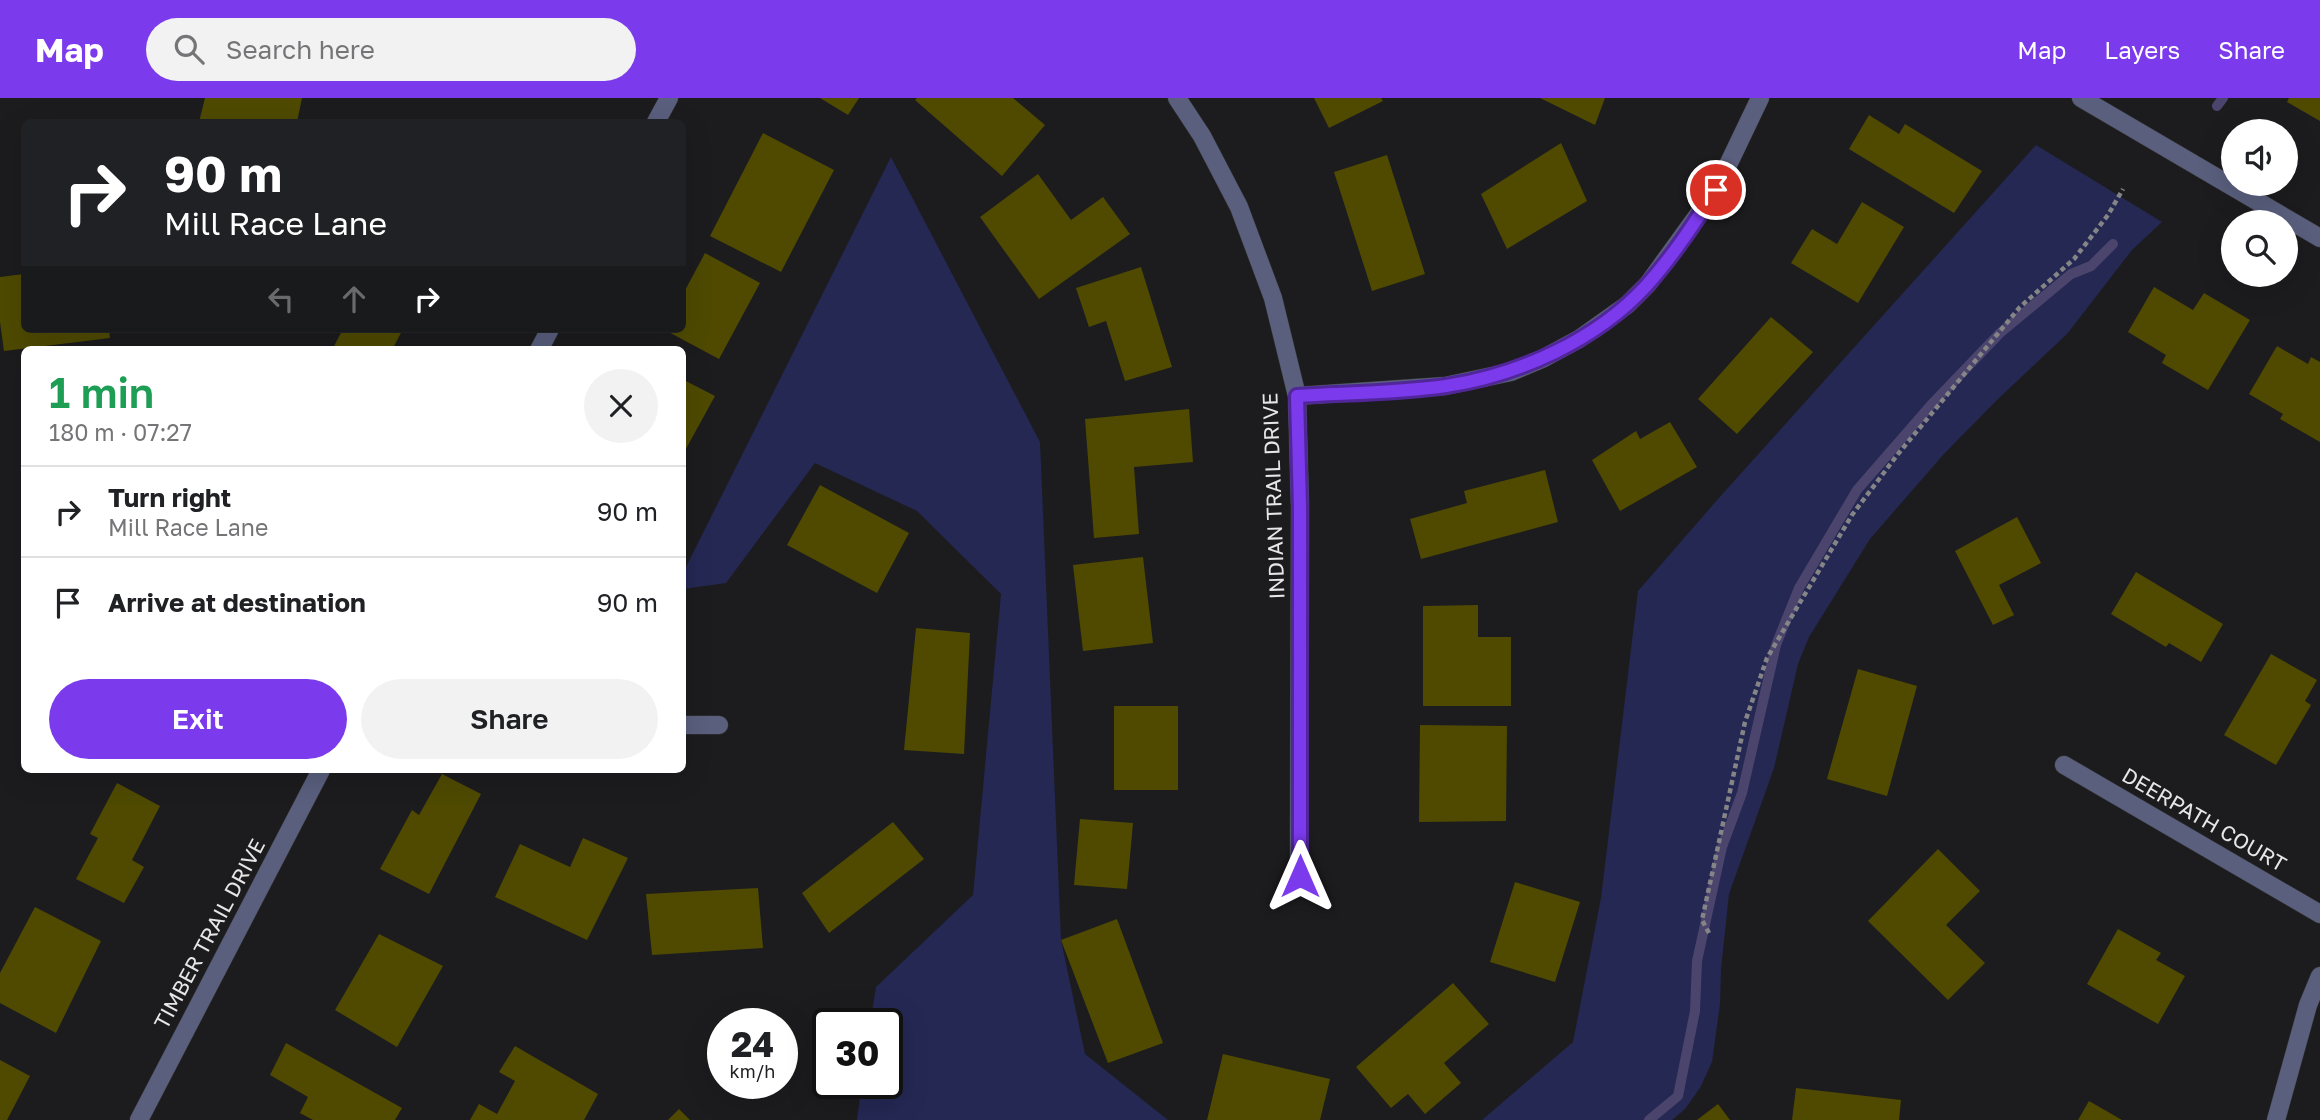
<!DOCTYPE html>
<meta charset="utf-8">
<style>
:root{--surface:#fff;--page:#f2f2f2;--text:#202124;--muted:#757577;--line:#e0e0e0;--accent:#7c3aed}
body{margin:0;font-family:"Golos Text",sans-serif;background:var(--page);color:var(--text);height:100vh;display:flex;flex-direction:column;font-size:26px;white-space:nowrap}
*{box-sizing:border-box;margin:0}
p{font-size:23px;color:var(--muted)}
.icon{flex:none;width:38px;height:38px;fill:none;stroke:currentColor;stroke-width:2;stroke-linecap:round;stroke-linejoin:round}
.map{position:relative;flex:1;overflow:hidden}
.drawer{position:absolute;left:21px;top:248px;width:665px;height:427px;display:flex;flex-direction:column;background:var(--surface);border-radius:10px;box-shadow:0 7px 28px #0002}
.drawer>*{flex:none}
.guide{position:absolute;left:21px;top:21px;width:665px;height:214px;border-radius:10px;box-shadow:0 7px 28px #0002;background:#202124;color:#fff;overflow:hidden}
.fabs{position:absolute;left:2221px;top:21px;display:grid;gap:14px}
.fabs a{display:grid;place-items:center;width:77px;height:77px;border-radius:50%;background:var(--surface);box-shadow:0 7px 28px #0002;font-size:35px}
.speed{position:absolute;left:707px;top:910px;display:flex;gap:14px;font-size:35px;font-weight:700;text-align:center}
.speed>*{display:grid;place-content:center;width:91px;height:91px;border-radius:50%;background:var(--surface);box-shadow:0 7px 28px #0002;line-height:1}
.speed small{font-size:18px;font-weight:400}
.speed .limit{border:4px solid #111;border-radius:10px;background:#fff;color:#111}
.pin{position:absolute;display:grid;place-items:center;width:60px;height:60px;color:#fff;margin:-30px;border:4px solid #fff;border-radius:50%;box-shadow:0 2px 7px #0007}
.me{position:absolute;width:77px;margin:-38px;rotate:0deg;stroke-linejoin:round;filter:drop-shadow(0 0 5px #0008)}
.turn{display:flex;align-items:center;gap:24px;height:147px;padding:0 28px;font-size:32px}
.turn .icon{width:91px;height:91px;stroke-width:2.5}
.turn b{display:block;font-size:49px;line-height:60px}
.lanes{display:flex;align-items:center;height:66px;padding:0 28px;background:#0003;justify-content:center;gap:35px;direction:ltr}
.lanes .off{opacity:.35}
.round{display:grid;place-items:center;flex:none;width:74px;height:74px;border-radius:37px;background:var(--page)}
.overview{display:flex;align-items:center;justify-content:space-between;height:119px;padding:0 28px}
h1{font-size:42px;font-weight:600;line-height:52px;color:#1e9e55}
.primary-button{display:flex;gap:14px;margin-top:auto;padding:14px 28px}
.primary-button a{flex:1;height:80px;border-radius:42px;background:var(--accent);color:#fff;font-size:28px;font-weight:600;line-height:80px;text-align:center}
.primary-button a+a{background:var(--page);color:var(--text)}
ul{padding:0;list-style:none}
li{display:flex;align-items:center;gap:21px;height:91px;padding:0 28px;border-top:2px solid var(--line)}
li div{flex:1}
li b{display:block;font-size:26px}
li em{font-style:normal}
header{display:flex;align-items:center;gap:42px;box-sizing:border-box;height:98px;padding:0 35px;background:var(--accent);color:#fff}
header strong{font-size:33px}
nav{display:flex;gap:38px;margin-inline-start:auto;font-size:24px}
.search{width:490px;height:63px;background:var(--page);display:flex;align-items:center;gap:18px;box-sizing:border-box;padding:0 24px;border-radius:38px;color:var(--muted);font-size:26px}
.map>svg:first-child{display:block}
.green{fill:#242853}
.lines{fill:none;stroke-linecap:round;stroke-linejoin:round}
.stream{stroke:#4b456d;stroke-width:10}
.building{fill:#4f4a00}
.street-casing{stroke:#38383a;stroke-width:19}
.path{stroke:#858587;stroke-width:4.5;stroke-dasharray:5 3.5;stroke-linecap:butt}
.street{stroke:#595f7d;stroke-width:18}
.route-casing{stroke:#51269a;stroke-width:18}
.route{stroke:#7c3aed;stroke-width:12}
.labels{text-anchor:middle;stroke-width:6;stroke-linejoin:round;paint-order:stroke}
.street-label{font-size:21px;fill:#e7e7e8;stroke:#1c1c1e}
</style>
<header>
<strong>Map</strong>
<div class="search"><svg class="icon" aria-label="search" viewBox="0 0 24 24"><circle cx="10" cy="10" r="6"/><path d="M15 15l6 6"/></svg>Search here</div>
<nav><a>Map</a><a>Layers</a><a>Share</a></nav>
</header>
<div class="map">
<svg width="2320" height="1022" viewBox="0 0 2320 1022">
<rect width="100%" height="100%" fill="#1c1c1e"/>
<path class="green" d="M 2036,47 L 2162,124 L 2132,152 L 2067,236 L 1997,302 L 1943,357 L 1870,441 L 1809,539 L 1798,566 L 1774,670 L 1729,796 L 1721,871 L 1720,906 L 1712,964 L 1700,990 L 1685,1011 L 1672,1022 L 1482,1022 L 1573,944 L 1601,800 L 1638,493 L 1718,401 Z
M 891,59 L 1040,344 L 1061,842 L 1085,956 L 1168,1022 L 857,1022 L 862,985 L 887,985 L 887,926 L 870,926 L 876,889 L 973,797 L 1001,496 L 917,413 L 815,365 L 726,485 L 683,491 L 682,477 Z"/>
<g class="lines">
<path class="stream" d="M 2217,8 L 2223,0
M 1649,1022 L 1678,998 L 1695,913 L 1697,863 L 1722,749 L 1742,695 L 1776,547 L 1799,490 L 1857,392 L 1931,307 L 2000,235 L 2071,176 L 2091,168 L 2113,146"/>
</g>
<path class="building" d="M 205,0 L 302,0 L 297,24 L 199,24 Z
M 820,0 L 859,0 L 848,17 Z
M 917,0 L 1013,0 L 1045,27 L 1002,78 L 915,2 Z
M 1314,0 L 1381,0 L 1383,3 L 1329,30 Z
M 1540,0 L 1605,0 L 1595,27 Z
M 2289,0 L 2320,0 L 2320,23 L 2287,4 Z
M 1869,17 L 1899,36 L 1905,26 L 1982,73 L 1954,115 L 1849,51 Z
M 763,35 L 834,72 L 781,174 L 710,138 Z
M 1561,45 L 1587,103 L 1507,151 L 1481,96 Z
M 1387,57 L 1425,176 L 1372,193 L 1334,74 Z
M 1038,76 L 1071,122 L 1103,99 L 1130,136 L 1039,201 L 980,119 Z
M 1862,104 L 1904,129 L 1858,205 L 1791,165 L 1812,131 L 1837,146 Z
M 705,155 L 760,185 L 719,261 L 663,231 L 682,231 L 682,198 Z
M 1141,169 L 1172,269 L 1125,283 L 1106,223 L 1089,229 L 1076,190 Z
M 24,176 L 24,231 L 109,231 L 110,240 L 4,253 L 0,224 L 0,179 Z
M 2154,189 L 2193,212 L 2204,195 L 2250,222 L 2208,292 L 2162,265 L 2166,257 L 2128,234 Z
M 1771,219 L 1813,254 L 1737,336 L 1698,301 Z
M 343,231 L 403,231 L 392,252 L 332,252 Z
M 2277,248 L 2308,266 L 2311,259 L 2320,264 L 2320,344 L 2280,321 L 2283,316 L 2249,296 Z
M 682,281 L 715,298 L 682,358 Z
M 1189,311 L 1193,364 L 1134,369 L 1139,436 L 1094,440 L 1085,321 Z
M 1670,324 L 1697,369 L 1620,413 L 1592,362 L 1636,333 L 1640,341 Z
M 1545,372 L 1558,424 L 1421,461 L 1410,421 L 1467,405 L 1464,393 Z
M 820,387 L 909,435 L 877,495 L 787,447 Z
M 2017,419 L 2041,465 L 1999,487 L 2014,517 L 1993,527 L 1955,453 Z
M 1143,459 L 1153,545 L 1083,553 L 1073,467 Z
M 2136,474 L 2223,526 L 2201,564 L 2169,545 L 2166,549 L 2111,516 Z
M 1478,507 L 1478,539 L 1511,539 L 1511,608 L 1423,608 L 1423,508 Z
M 916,530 L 970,535 L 964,656 L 904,652 Z
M 2271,556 L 2317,582 L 2305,603 L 2311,607 L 2276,667 L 2224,637 Z
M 1858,571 L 1917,588 L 1887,698 L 1827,681 Z
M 1114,608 L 1178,608 L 1178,692 L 1114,692 Z
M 1420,627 L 1507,628 L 1506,723 L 1419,724 Z
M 442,676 L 481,696 L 429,796 L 380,771 L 412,712 L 419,717 Z
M 117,685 L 160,708 L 132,762 L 144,769 L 124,805 L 76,781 L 98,740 L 90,736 Z
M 1080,721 L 1133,725 L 1127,791 L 1074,787 Z
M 893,724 L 924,761 L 829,835 L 802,795 Z
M 583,740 L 628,760 L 587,842 L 495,799 L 520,746 L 570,769 Z
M 1938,751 L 1980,793 L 1946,827 L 1985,865 L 1948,902 L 1868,823 Z
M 1515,784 L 1580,804 L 1555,884 L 1490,864 Z
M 758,790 L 763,850 L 652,857 L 646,796 Z
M 35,809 L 101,843 L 56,935 L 0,905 L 0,875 Z
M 1117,821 L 1163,945 L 1108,965 L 1061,842 Z
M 2118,831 L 2161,855 L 2156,862 L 2185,878 L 2158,926 L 2087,886 Z
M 379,836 L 443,868 L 397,949 L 335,912 Z
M 1453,885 L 1489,926 L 1444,965 L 1461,985 L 1425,1016 L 1408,996 L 1391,1010 L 1356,969 Z
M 286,945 L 402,1010 L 395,1022 L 313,1022 L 300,1015 L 308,999 L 270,977 Z
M 515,948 L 598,996 L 584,1022 L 470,1022 L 479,1006 L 497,1016 L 515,983 L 499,974 Z
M 1223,956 L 1330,981 L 1320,1022 L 1207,1022 Z
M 0,962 L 30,978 L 7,1022 L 0,1022 Z
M 1796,990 L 1901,1002 L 1899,1022 L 1792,1022 Z
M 2089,1003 L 2122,1022 L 2078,1022 Z
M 1718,1006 L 1730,1022 L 1697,1022 Z
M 679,1011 L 690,1022 L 668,1022 Z"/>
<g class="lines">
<g class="street-casing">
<path id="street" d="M 1177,0 L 1202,38 L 1239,109 L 1273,200 L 1297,298 L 1300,409 L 1299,778
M 2081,0 L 2320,140
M 656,24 L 669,0
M 539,252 L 550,231
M 1297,298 L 1445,288 L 1511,274 L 1542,261 L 1579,241 L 1627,207 L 1648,186 L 1716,92 L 1760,0
M 682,627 L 719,627
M 2064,667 L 2320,816
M 139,1022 L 321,672
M 2276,1022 L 2308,907 L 2320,878"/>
</g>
<path class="path" d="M 1709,835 L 1702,822 L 1745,624 L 1767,560 L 1852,417 L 1898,356 L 2020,209 L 2074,161 L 2108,117 L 2123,91"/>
<use href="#street" class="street"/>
</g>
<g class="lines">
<g class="route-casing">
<path id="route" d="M 1300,778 L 1300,409 L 1297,298 C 1346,295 1397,295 1446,288 C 1519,277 1597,242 1647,187 C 1673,158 1695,124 1716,92"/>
</g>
<use href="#route" class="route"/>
</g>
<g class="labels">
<g class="street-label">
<text transform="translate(1274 398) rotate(-92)" y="7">INDIAN TRAIL DRIVE</text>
<text transform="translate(2204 722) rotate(30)" y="7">DEERPATH COURT</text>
<text transform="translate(210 836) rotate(-62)" y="7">TIMBER TRAIL DRIVE</text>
</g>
</g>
</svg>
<div class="fabs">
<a><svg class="icon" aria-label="sound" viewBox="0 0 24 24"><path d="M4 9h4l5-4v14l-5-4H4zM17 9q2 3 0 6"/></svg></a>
<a><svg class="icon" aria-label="search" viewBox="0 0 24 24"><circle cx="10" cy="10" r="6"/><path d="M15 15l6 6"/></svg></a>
</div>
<div class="speed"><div>24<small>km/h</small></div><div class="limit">30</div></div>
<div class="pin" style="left:1716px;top:92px;background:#d93025"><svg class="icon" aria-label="arrive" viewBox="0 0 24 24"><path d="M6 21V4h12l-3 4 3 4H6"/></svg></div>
<svg class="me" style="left:1300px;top:778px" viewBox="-20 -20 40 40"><path d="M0-17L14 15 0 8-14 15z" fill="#7c3aed" stroke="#fff" stroke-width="4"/></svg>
<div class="guide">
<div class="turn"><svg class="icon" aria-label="right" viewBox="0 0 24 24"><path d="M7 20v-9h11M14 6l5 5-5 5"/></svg><div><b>90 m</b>Mill Race Lane</div></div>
<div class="lanes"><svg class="icon off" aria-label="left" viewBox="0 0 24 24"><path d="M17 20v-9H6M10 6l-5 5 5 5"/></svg><svg class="icon off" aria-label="ahead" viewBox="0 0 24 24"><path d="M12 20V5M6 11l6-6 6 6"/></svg><svg class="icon" aria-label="right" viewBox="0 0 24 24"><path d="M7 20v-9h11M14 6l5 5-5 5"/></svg></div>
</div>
<section class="drawer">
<div class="overview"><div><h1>1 min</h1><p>180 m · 07:27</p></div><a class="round"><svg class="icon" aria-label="close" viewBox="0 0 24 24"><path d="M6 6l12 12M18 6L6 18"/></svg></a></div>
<ul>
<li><svg class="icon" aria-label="right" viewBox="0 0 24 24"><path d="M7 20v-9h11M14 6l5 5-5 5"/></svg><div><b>Turn right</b><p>Mill Race Lane</p></div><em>90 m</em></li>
<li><svg class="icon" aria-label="arrive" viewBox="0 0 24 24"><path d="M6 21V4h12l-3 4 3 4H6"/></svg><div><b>Arrive at destination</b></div><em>90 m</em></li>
</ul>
<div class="primary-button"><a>Exit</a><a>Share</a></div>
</section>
</div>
